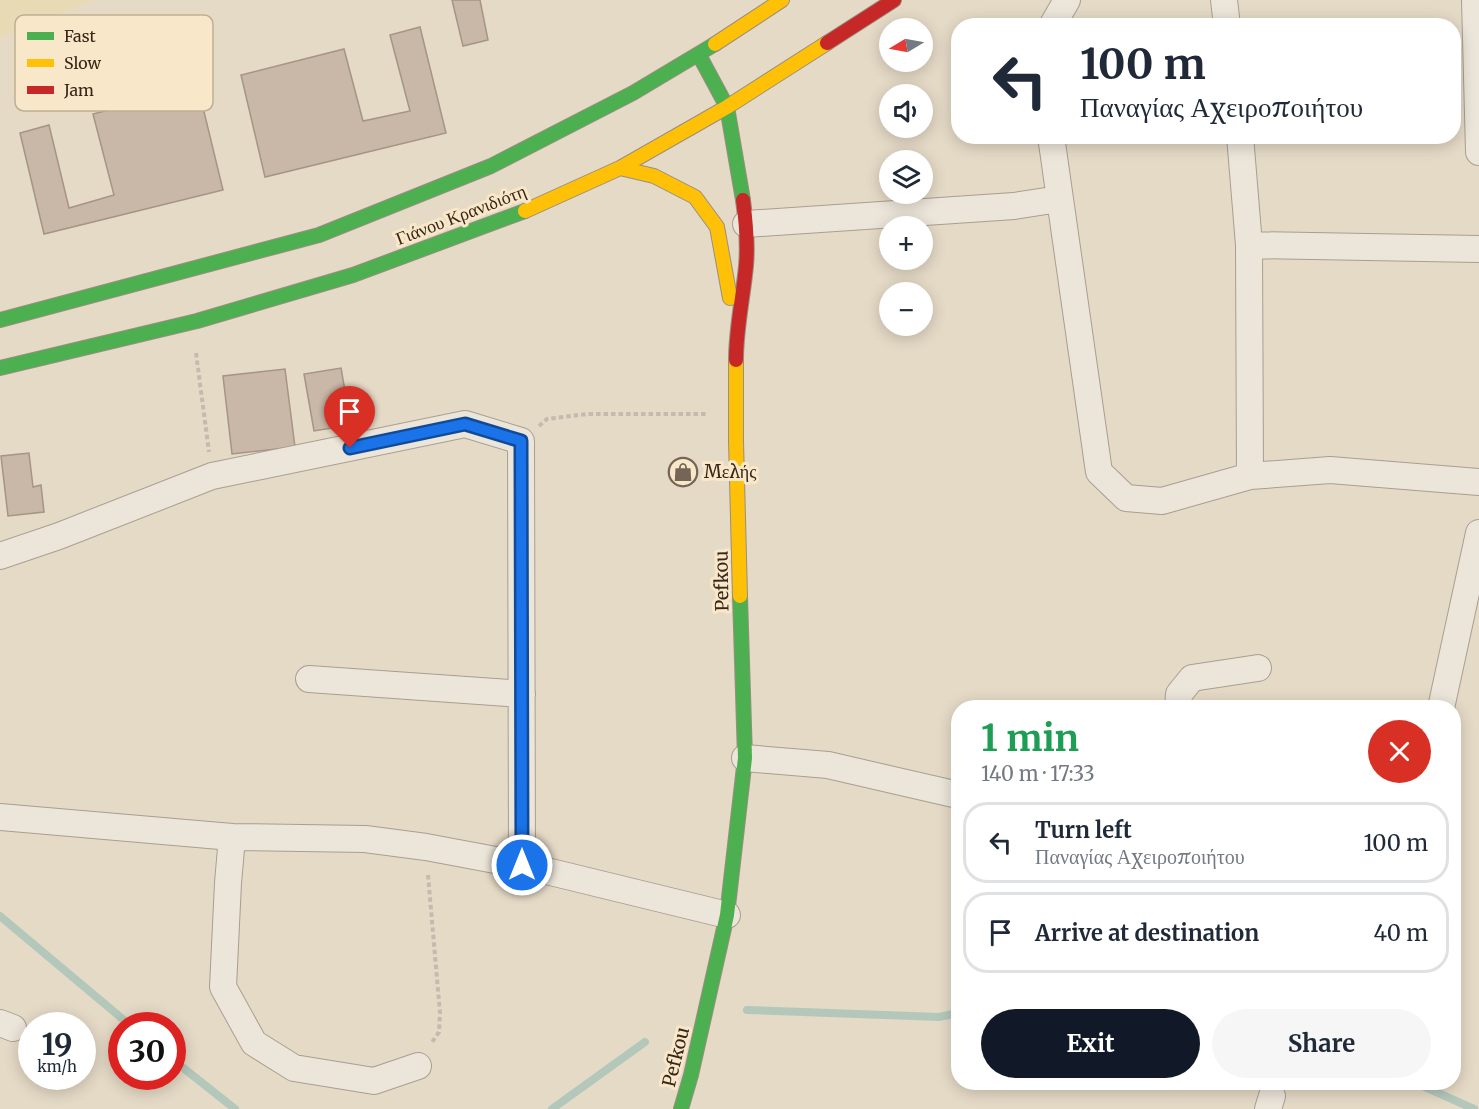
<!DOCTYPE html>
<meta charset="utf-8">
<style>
:root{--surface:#fff;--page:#f6f6f7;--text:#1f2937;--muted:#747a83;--line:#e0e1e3;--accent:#111827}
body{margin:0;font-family:Merriweather,serif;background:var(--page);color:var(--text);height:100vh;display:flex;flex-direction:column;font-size:22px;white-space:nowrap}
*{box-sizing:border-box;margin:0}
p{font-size:20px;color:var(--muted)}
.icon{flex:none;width:33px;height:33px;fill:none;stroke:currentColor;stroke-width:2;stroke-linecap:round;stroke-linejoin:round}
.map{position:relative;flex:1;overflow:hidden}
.panel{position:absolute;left:951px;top:700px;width:510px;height:390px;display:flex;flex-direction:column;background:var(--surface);border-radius:24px;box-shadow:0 3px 15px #0003}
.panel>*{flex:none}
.hud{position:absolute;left:951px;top:18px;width:510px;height:126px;border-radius:24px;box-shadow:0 3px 15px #0003;background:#fff;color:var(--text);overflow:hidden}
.needle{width:39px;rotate:260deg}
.controls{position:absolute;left:879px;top:18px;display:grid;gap:12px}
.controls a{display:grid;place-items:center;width:54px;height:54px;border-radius:50%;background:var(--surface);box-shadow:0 3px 15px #0003;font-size:30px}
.speed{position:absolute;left:18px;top:1012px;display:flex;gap:12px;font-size:30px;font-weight:700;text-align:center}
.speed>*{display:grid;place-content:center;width:78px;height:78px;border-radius:50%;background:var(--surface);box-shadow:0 3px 15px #0003;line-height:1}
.speed small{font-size:15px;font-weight:400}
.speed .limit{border:9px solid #d22;background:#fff;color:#111}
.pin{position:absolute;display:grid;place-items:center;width:51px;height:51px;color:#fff;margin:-62px -26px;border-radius:50% 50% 50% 0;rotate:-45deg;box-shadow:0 0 6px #0007}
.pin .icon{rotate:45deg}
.me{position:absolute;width:66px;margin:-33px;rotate:0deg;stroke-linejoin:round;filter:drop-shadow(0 0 4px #0008)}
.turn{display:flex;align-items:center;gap:21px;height:126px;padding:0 30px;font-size:27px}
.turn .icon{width:78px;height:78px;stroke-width:2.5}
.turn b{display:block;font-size:42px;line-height:51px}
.round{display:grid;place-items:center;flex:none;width:63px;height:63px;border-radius:32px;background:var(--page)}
.headline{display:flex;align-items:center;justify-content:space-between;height:102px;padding:0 30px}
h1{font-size:36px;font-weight:700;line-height:45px;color:#1e9e55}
.action{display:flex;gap:12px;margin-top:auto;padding:12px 30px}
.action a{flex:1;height:69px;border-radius:36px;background:var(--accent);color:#fff;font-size:24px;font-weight:700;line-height:69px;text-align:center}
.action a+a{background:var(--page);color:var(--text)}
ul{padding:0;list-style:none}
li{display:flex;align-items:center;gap:18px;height:81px;margin:0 12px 9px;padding:0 18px;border:3px solid var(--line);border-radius:24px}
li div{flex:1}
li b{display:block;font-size:22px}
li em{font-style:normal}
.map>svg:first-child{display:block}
.farmland{fill:#e7dab4}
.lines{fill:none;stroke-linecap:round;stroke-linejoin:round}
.stream{stroke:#b3c8ba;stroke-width:8}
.building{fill:#c9b7a7;stroke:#a49586;stroke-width:1.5}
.street-casing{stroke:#a89f91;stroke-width:28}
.fast-casing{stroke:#998e80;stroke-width:16}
.slow-casing{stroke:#998e80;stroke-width:16}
.jam-casing{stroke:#998e80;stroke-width:16}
.path{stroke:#c4bbb0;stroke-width:4;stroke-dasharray:4.5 3;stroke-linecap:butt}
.street{stroke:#ece5d9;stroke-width:26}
.fast{stroke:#4caf50;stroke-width:14}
.slow{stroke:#ffc107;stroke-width:14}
.jam{stroke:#c62828;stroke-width:14}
.route-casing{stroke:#114b97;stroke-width:15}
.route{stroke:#1a73e8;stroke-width:10}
.labels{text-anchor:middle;stroke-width:6;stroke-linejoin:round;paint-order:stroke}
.street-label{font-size:18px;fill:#372619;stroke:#f8e8c9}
.poi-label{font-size:18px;fill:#372619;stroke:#f8e8c9;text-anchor:start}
.key{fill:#f8e8c9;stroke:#beae94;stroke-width:1.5}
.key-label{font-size:16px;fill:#372619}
</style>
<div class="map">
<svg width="1479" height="1109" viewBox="0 0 1479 1109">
<rect width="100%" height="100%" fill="#e5dac6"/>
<path class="farmland" d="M 0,0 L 95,0 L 0,38 Z"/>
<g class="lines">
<path class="stream" d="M 0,916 L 131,1026
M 747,1010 L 939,1017 L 958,1013
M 172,1059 L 235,1109
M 1416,1083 L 1474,1109
M 552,1109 L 645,1042"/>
</g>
<path class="building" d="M 452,0 L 480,0 L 488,40 L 463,46 Z
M 420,27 L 446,133 L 265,177 L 241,75 L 344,49 L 363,121 L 410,111 L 390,35 Z
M 198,87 L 223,190 L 44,234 L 20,133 L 49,125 L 69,208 L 114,195 L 93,114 Z
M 341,368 L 351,425 L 314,431 L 304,374 Z
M 285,369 L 295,447 L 232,454 L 223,376 Z
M 29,453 L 33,487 L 41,485 L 44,512 L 8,516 L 1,456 Z"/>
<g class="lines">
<g class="street-casing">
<path id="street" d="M 1224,0 L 1227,26
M 1475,0 L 1479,152
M 1052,26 L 1067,0
M 1051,136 L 1099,472 L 1126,498 L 1162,501 L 1250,476 L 1330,470 L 1479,482
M 1240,136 L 1249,245 L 1250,476
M 746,224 L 1014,206 L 1059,199
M 1249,245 L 1479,249
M 0,556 L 59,536 L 212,476 L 465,424 L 521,441 L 522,865
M 309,679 L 522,694
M 1178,708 L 1179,694 L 1192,678 L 1258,668
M 1441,708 L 1479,533
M 745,758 L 828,765 L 958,795
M 0,817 L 232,837 L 365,839 L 426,847 L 522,865 L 727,915
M 232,837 L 228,883 L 223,987 L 254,1043 L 294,1068 L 374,1081 L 418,1066
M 0,1023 L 13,1028
M 1268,1109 L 1272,1096"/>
</g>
<g class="fast-casing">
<path id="fast" d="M 699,55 L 727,107 L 743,200
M 0,320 L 319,235 L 491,166 L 633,93 L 715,44
M 0,368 L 197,321 L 353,275 L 525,211
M 681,1109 L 691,1075 L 727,915 L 745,758 L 740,596"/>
</g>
<g class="slow-casing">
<path id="slow" d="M 715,44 L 782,0
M 620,168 L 654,176 L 695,197 L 717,227 L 730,298
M 525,211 L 620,168 L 727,107 L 827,43
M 736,360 L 736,441 L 740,596"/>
</g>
<g class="jam-casing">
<path id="jam" d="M 827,43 L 894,0
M 736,360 C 736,328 743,298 746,266 C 748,244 746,222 743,200"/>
</g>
<path class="path" d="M 196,353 L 209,452
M 539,426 L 547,419 L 587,414 L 706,414
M 428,875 L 440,1013 L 439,1032 L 431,1044"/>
<use href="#street" class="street"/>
<use href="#fast" class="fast"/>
<use href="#slow" class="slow"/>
<use href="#jam" class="jam"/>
</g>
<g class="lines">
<g class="route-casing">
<path id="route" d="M 350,448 L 465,424 L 521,441 L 522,865"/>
</g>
<use href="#route" class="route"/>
</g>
<defs>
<g id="shop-ring" transform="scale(1.5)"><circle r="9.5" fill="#f8e8c9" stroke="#746556" stroke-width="1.5"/><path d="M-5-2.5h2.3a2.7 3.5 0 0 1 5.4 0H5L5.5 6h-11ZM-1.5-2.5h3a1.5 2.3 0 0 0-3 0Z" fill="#746556"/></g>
</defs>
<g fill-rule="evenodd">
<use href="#shop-ring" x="683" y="472"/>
</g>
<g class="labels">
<g class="street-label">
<text transform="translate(461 215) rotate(-21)" y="6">Γιάνου Κρανιδιότη</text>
<text transform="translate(722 581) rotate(-91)" y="6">Pefkou</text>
<text transform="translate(676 1057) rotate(-76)" y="6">Pefkou</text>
</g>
<g class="poi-label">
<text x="704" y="478">Μελής</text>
</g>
</g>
<rect x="15" y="15" width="198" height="96" rx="9" class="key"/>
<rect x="27" y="32" width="27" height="8" fill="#4caf50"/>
<rect x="27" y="59" width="27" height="8" fill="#ffc107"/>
<rect x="27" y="86" width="27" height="8" fill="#c62828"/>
<g class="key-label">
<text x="64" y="42">Fast</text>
<text x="64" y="69">Slow</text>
<text x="64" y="96">Jam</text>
</g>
</svg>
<div class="controls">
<a><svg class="needle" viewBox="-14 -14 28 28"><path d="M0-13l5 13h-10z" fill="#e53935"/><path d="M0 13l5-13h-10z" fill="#747a83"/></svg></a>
<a><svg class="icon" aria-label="sound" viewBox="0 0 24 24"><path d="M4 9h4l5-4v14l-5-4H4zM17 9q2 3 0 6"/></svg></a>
<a><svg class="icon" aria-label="layers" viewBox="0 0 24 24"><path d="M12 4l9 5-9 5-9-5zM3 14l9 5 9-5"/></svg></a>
<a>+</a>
<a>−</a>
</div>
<div class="speed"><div>19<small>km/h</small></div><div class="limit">30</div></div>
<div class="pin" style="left:350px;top:448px;background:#d93025"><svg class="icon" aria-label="arrive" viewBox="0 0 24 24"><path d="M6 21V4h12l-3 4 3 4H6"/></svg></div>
<svg class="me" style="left:522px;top:865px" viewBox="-20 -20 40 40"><circle r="17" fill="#1a73e8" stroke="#fff" stroke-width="3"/><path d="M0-11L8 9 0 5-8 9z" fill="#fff"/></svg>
<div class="hud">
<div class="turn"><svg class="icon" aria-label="left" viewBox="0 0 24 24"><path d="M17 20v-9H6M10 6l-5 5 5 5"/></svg><div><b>100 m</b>Παναγίας Αχειροποιήτου</div></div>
</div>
<section class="panel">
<div class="headline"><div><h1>1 min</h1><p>140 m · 17:33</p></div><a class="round" style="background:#d93025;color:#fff"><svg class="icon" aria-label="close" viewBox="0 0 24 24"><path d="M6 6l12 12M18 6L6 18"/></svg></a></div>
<ul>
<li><svg class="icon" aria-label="left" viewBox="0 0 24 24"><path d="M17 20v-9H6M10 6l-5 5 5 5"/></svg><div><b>Turn left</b><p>Παναγίας Αχειροποιήτου</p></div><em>100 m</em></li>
<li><svg class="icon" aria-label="arrive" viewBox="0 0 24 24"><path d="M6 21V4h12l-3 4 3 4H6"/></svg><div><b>Arrive at destination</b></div><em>40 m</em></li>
</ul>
<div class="action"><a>Exit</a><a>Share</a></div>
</section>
</div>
